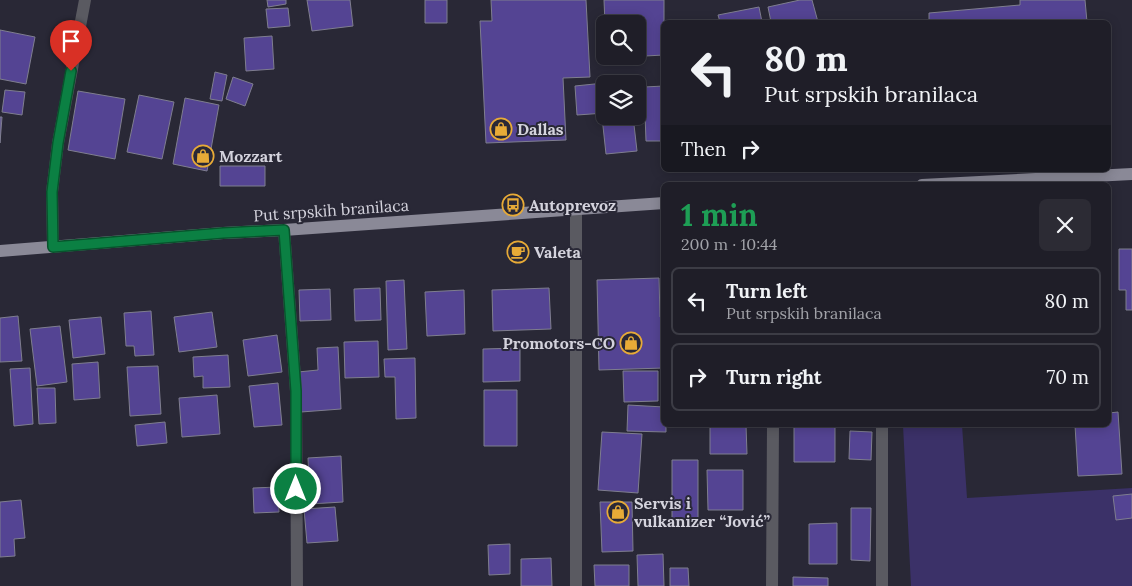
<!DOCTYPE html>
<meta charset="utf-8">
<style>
:root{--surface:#1f1e28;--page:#2c2b34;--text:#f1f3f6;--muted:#a1a2a8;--line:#3c3c45}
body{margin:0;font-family:Lora,serif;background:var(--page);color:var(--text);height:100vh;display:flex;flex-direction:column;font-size:19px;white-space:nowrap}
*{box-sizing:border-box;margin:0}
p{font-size:16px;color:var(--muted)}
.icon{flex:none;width:28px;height:28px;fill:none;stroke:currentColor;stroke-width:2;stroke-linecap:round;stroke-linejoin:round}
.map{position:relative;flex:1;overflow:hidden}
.panel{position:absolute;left:661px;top:182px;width:450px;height:245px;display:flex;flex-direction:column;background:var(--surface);border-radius:8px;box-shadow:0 2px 12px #0003,0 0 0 1px var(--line)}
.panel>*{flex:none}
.top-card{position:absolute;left:661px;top:20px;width:450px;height:152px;border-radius:8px;box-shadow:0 2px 12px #0003,0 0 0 1px var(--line);background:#1f1e28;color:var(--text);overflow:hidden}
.tools{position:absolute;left:596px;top:15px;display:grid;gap:10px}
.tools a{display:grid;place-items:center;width:50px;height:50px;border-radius:8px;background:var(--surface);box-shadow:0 2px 12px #0003,0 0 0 1px var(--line);font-size:25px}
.pin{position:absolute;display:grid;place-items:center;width:42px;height:42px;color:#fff;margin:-51px -21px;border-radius:50% 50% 50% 0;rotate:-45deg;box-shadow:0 0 5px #0007}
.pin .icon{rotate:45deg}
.me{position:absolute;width:55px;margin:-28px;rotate:0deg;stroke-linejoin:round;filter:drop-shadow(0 0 4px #0008)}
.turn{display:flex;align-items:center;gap:18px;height:105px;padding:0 20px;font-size:22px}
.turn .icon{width:65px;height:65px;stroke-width:2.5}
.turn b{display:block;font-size:35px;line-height:42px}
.then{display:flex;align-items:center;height:48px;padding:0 20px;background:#0003;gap:10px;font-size:19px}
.round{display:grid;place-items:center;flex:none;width:52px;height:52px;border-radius:8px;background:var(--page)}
.headline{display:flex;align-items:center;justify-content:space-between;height:85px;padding:0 20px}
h1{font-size:30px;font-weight:700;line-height:38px;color:#1e9e55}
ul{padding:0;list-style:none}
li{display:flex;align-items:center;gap:15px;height:68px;margin:0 10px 8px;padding:0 10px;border:2px solid var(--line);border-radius:8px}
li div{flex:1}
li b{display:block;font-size:19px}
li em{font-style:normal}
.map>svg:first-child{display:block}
.green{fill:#3b3168}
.building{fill:#544493;stroke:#7f7e8f}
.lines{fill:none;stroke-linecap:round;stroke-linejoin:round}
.minor{stroke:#5a5a61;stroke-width:12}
.major{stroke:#8a8997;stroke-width:12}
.route-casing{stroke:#07532c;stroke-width:12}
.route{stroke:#0b8043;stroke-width:9}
.labels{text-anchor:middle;stroke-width:4;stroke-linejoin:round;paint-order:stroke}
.poi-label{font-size:16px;font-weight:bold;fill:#d4d3dd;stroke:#292836;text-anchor:start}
.street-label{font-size:16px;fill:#d4d3dd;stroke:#292836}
</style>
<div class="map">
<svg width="1132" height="586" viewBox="0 0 1132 586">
<rect width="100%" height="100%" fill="#292836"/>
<path class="green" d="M 903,425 L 962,425 L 967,498 L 1132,488 L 1132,586 L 911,586 Z"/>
<path class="building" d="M 267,0 L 286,0 L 286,4 L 268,7 Z
M 307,0 L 350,0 L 353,26 L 312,31 Z
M 425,0 L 447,0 L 447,23 L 425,23 Z
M 491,0 L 586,0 L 590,77 L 563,78 L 566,140 L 486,143 L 480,21 L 492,21 Z
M 604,0 L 664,0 L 664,55 L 607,58 L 607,56 L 638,56 L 638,24 L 605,24 Z
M 800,0 L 812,0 L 818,22 L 771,22 L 768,7 Z
M 1020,0 L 1085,0 L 1087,22 L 929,22 L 929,13 L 1020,5 Z
M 759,7 L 762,22 L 720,22 L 718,15 Z
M 288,8 L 290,26 L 268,28 L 266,9 Z
M 0,30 L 35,37 L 26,84 L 0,79 Z
M 272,36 L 274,69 L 246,71 L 244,38 Z
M 215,72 L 227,75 L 222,101 L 210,99 Z
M 233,77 L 253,84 L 245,106 L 226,99 Z
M 604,83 L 605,113 L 577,115 L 575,86 Z
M 664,86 L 664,141 L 646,141 L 644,87 Z
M 5,90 L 25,92 L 22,115 L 2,112 Z
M 78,91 L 125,99 L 115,159 L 68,150 Z
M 139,95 L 174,102 L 162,159 L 127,152 Z
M 185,98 L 219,105 L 207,171 L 173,164 Z
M 633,116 L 637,151 L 606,154 L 602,117 Z
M 0,117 L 2,117 L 0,143 Z
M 220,166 L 265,166 L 265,186 L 220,186 Z
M 1119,249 L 1132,249 L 1132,310 L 1126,310 L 1126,290 L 1119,290 Z
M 659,278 L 660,317 L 664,317 L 664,368 L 599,370 L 597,280 Z
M 404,280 L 407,349 L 388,350 L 386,281 Z
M 380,288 L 381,320 L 355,321 L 354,289 Z
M 549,288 L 551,329 L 493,331 L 492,290 Z
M 330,289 L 331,320 L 300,321 L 299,290 Z
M 464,290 L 465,334 L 427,336 L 425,292 Z
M 151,311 L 154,355 L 135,356 L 134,346 L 126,346 L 124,313 Z
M 212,312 L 217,347 L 179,352 L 174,317 Z
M 18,316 L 22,361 L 0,362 L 0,318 Z
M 101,317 L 105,354 L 73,358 L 69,320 Z
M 60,326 L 67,382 L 37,386 L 30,329 Z
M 277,335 L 282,372 L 248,376 L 243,340 Z
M 378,341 L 379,377 L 345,378 L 344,342 Z
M 338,347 L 341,409 L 301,412 L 298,372 L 318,370 L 317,348 Z
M 520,348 L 520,381 L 483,382 L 483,349 Z
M 228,355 L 230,387 L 203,388 L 203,376 L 194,377 L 193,357 Z
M 415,358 L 416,418 L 396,419 L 395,377 L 385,377 L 384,359 Z
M 98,362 L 100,398 L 74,400 L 72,364 Z
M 158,366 L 161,414 L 130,416 L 127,367 Z
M 30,368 L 33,424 L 14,426 L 10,369 Z
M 623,371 L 658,371 L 658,401 L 624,402 Z
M 278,383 L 282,425 L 254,427 L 249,386 Z
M 37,388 L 55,388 L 56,423 L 39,424 Z
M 484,390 L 517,390 L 517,446 L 484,446 Z
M 217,395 L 220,434 L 182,437 L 179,398 Z
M 628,405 L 664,407 L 664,425 L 666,425 L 666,432 L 627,431 Z
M 1118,412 L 1122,474 L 1078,476 L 1075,425 L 1109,425 L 1109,413 Z
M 165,422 L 167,443 L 137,446 L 135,425 Z
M 710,425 L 746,425 L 747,454 L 710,454 Z
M 794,425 L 835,425 L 835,462 L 794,462 Z
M 850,431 L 872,432 L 871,460 L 849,459 Z
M 602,432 L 642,434 L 638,493 L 598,490 Z
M 341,456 L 343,502 L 310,504 L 308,458 Z
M 672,460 L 698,460 L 698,524 L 672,524 Z
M 707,470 L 743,470 L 743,510 L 708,510 Z
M 278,487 L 279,512 L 254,513 L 253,488 Z
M 1132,494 L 1132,518 L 1116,520 L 1113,496 Z
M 21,500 L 25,538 L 14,539 L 15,556 L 0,557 L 0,502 Z
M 600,502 L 632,502 L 633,551 L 602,552 Z
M 335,507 L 338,541 L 307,543 L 304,509 Z
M 851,508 L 871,508 L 870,561 L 851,560 Z
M 837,523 L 837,564 L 809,564 L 809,524 Z
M 510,544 L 510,574 L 489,575 L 488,545 Z
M 663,554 L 664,586 L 638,586 L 637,555 Z
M 551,558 L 552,586 L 521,586 L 521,559 Z
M 594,565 L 629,565 L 629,586 L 595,586 Z
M 670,568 L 688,568 L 689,586 L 670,586 Z
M 793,577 L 828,578 L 828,586 L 793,586 Z"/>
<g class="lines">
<path class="minor" d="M 576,209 L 576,586
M 284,230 L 296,391 L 297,586
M 53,247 L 52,192 L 58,143 L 85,0
M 772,586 L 773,425
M 882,586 L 882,425"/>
<path class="major" d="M 922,185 L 1132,174
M 0,251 L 223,233 L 284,230 L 664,203"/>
</g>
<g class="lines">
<g class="route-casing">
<path id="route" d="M 71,71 L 58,143 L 52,192 L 53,247 L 223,233 L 284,230 L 296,391 L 296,489"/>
</g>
<use href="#route" class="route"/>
</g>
<defs>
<g id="shop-ring" transform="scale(1.125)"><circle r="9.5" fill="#292836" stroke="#e8ab37" stroke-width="1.5"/><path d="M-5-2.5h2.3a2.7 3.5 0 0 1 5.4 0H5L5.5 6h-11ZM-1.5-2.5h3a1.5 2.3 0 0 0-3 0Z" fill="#e8ab37"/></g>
<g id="bus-ring" transform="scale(1.125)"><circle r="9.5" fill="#292836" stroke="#e8ab37" stroke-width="1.5"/><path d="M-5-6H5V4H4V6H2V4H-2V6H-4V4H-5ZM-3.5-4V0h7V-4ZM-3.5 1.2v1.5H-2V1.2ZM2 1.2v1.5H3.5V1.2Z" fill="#e8ab37"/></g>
<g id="cafe-ring" transform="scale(1.125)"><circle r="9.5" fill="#292836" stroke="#e8ab37" stroke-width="1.5"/><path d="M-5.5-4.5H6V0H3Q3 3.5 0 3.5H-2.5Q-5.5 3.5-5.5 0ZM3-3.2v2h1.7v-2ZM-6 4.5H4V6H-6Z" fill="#e8ab37"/></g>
</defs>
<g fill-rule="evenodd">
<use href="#shop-ring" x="501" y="129"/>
<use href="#shop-ring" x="203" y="156"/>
<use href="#bus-ring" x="513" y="205"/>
<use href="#cafe-ring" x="518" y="252"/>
<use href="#shop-ring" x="631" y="343"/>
<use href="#shop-ring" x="618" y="512"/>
</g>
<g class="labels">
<g class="poi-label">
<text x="517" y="135">Dallas</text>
<text x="219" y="162">Mozzart</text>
<text x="529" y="211">Autoprevoz</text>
<text x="534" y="258">Valeta</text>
<text x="615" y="349" text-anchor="end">Promotors-CO</text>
<text x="634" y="509">Servis i<tspan x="634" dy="18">vulkanizer “Jović”</tspan></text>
</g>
<g class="street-label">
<text transform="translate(331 210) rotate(-4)" y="6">Put srpskih branilaca</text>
</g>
</g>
</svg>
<div class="tools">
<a><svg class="icon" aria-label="search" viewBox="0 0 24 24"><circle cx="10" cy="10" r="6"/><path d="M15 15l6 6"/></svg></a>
<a><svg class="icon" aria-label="layers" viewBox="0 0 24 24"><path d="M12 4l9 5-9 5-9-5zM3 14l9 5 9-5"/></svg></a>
</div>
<div class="pin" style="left:71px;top:71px;background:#d93025"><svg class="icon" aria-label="arrive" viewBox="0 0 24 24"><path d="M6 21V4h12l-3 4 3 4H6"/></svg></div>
<svg class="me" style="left:296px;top:489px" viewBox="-20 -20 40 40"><circle r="17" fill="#0b8043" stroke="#fff" stroke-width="3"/><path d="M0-11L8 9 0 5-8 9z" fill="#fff"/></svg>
<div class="top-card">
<div class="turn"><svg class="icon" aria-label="left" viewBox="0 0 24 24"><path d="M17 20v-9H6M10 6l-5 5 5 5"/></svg><div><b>80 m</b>Put srpskih branilaca</div></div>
<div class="then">Then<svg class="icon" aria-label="right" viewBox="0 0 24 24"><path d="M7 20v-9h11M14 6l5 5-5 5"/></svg></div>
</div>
<section class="panel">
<div class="headline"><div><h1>1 min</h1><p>200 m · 10:44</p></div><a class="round"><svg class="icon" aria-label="close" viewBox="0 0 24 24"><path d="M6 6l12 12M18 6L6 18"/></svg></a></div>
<ul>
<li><svg class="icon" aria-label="left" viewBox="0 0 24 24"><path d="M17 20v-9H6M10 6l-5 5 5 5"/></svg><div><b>Turn left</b><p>Put srpskih branilaca</p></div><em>80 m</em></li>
<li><svg class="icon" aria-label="right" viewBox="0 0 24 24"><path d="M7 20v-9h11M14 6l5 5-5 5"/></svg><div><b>Turn right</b></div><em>70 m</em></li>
</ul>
</section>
</div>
